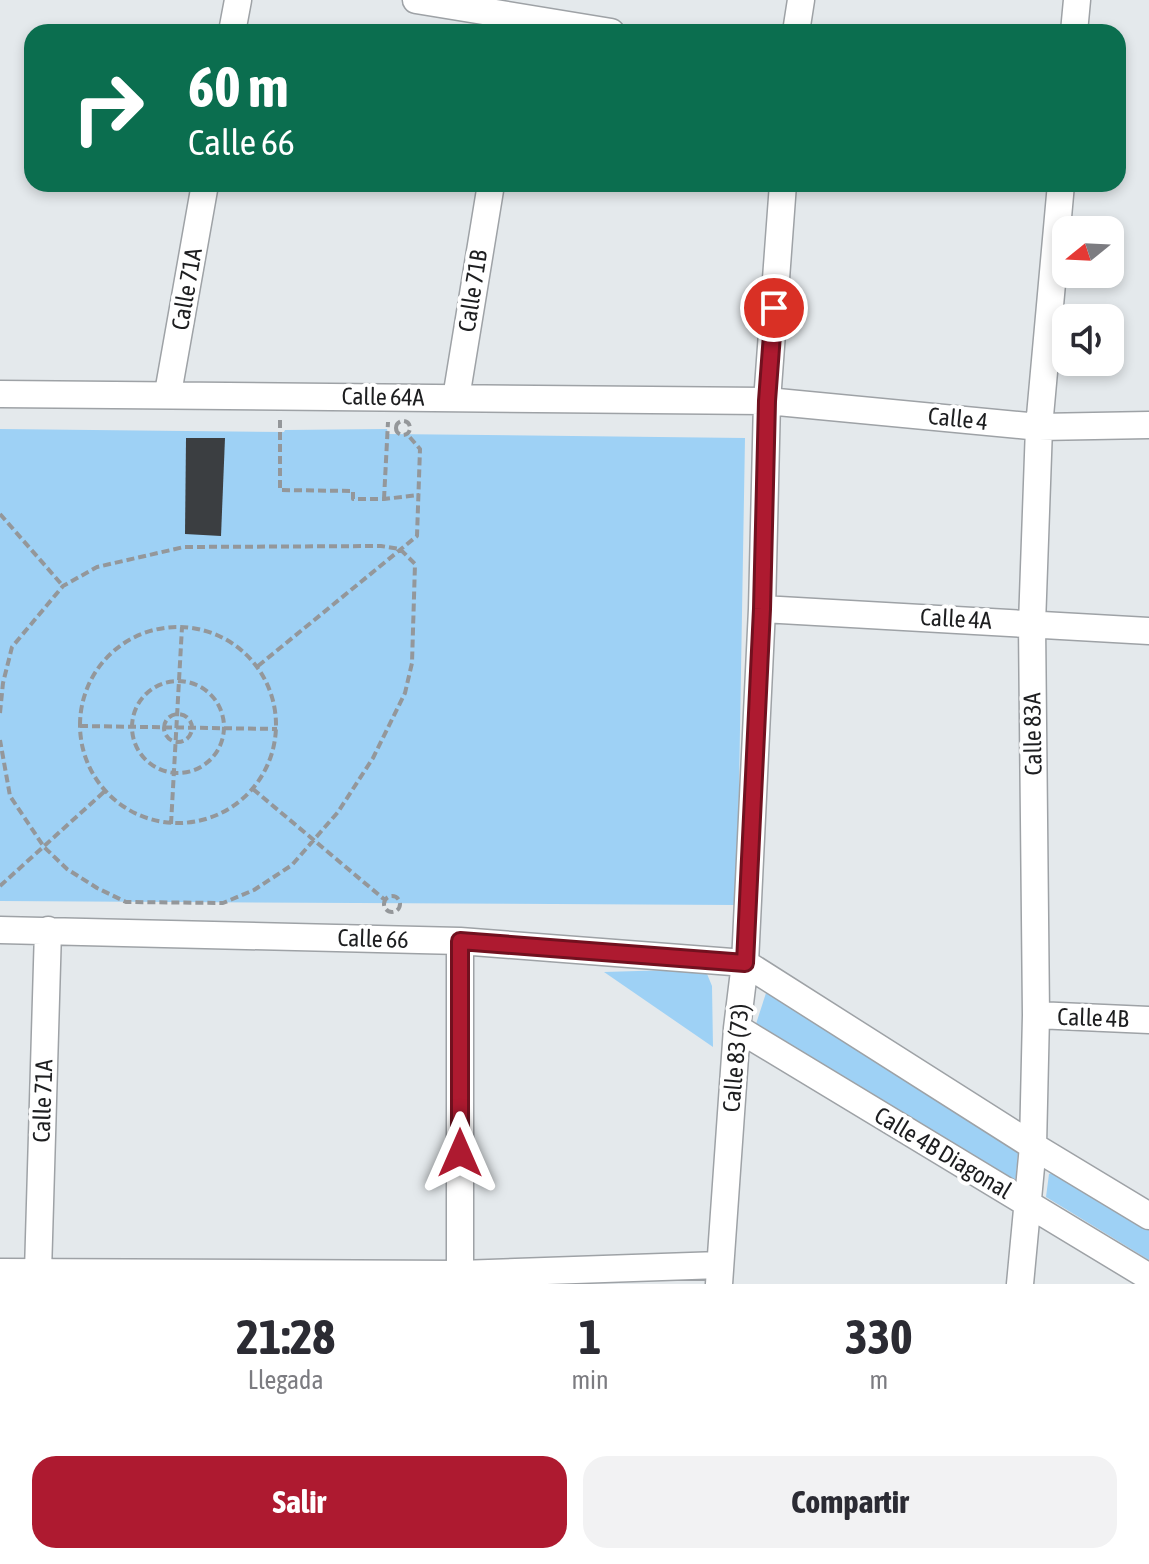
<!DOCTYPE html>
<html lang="es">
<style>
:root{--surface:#fff;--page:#f2f2f3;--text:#2b2b33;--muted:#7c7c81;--accent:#ae1a30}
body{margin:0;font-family:"Asap Condensed",sans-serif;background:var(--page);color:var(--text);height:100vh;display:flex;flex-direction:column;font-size:30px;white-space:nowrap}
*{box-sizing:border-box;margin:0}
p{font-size:26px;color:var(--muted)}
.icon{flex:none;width:44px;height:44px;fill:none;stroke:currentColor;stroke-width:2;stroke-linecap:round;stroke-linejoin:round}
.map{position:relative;height:1284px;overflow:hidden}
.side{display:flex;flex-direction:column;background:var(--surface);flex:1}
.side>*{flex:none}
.guide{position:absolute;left:24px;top:24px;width:1102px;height:168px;border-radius:24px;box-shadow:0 4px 12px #0003;background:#0b6e4f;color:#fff;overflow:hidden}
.needle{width:52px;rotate:252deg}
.tools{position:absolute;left:1052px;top:216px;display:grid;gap:16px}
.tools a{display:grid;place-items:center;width:72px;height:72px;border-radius:16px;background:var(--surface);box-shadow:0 4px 12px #0003;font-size:40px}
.pin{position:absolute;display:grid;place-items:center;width:68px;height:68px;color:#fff;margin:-34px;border:4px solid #fff;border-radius:50%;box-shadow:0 2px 8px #0007}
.me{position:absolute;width:88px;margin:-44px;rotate:0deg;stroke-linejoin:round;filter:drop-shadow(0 0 6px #0008)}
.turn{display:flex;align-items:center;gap:28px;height:168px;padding:0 32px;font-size:36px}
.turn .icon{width:104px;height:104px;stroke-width:2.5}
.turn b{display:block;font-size:56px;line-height:68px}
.eta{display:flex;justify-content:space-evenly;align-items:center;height:136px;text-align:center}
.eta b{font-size:48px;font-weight:700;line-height:56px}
.button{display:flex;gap:16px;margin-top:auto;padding:16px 32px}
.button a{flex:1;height:92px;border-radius:24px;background:var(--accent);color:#fff;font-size:32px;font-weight:700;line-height:92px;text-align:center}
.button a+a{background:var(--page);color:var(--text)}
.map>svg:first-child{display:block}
.green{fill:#9ed1f5}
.building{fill:#3b3e41}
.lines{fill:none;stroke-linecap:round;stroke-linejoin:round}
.minor-casing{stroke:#9ea2a6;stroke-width:29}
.path{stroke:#94979a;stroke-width:4;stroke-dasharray:8 4;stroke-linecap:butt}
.minor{stroke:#fff;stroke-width:26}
.route-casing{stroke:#71111f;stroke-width:20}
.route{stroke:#ae1a30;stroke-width:14}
.labels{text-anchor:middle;stroke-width:8;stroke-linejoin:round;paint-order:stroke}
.street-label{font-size:24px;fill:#1d1e20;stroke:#fff}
</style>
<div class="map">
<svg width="1149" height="1284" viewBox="0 0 1149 1284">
<rect width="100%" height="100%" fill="#e4e9ec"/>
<path class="green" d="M 0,429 L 284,432 L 285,430 L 387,429 L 388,434 L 745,438 L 737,905 L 0,901 Z
M 705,969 L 712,986 L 713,1047 L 604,972 Z
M 766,993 L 1019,1143 L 1015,1186 L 755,1027 Z
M 1057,1171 L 1149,1228 L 1149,1260 L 1046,1197 L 1049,1174 Z"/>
<path class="building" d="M 186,438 L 225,438 L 221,536 L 185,534 Z"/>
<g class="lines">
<g class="minor-casing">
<path id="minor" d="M 416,0 L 611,32
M 232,32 L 238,0
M 796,32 L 801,0
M 1074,32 L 1077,0
M 168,393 L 205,184
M 0,394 L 767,401 L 1039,427 L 1149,425
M 456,398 L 491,184
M 762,609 L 1149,631
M 0,930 L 460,941 L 745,963 L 1033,1146 L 1149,1216
M 460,941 L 460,1284
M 1036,1015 L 1149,1020
M 737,1028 L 1149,1277
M 0,1272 L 460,1274 L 720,1265
M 38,1272 L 48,930
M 719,1284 L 737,1028 L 745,963 L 762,609 L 767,401 L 783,184
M 1020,1284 L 1033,1146 L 1036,1015 L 1032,624 L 1039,427 L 1061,184"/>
</g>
<path class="path" d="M 280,420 L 280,490 L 353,491 L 353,499 L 384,499 L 419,495
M396 428a7 7 0 1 1 14 0a7 7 0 1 1-14 0Z
M 384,499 L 388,422
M 0,514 L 63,586
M80 725a98 98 0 1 1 196 0a98 98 0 1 1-196 0Z
M 258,666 L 417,536 L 420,449 L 407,434
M132 727a46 46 0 1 1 92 0a46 46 0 1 1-92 0Z
M 0,713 L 3,683 L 12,647 L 63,586 L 97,567 L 184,547 L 381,546 L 400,549 L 415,564 L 412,663 L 405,693 L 373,758 L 338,812 L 292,865 L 254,890 L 223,903 L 126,902 L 97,888 L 67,869 L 44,847 L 10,796 L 0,740
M164 728a14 14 0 1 1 28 0a14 14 0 1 1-28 0Z
M 80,726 L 277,729
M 253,789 L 385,900
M 171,824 L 182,627
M 0,886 L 105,791
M384 904a8 8 0 1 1 16 0a8 8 0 1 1-16 0Z"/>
<use href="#minor" class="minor"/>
</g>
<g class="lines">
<g class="route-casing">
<path id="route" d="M 460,1153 L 460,941 L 745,963 L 762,609 L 767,401 L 774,308"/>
</g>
<use href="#route" class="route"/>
</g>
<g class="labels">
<g class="street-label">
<text transform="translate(187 289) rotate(-80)" y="8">Calle 71A</text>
<text transform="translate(473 291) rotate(-81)" y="8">Calle 71B</text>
<text transform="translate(383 397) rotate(1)" y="8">Calle 64A</text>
<text transform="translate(958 419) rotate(6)" y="8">Calle 4</text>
<text transform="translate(956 619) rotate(3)" y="8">Calle 4A</text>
<text transform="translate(1033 734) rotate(-91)" y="8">Calle 83A</text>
<text transform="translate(373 939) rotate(2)" y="8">Calle 66</text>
<text transform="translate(1093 1018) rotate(2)" y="8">Calle 4B</text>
<text transform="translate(736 1058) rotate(-85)" y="8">Calle 83 (73)</text>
<text transform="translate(43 1101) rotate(-88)" y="8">Calle 71A</text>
<text transform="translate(943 1153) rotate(31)" y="8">Calle 4B Diagonal</text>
</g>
</g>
</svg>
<div class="tools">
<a><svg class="needle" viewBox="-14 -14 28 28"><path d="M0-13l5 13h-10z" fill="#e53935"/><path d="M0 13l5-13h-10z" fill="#7c7c81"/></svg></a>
<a><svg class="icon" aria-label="sound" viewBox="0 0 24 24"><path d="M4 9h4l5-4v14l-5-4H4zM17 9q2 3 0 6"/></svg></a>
</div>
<div class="pin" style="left:774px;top:308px;background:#d93025"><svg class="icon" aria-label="arrive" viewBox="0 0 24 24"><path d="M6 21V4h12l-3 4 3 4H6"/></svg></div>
<svg class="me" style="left:460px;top:1153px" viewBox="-20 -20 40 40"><path d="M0-17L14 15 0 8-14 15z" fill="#ae1a30" stroke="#fff" stroke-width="4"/></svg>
<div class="guide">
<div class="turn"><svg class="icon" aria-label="right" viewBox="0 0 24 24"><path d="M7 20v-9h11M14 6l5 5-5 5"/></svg><div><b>60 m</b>Calle 66</div></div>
</div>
</div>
<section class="side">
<div class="eta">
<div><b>21:28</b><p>Llegada</p></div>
<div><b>1</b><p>min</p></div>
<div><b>330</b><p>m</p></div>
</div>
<div class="button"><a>Salir</a><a>Compartir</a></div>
</section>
